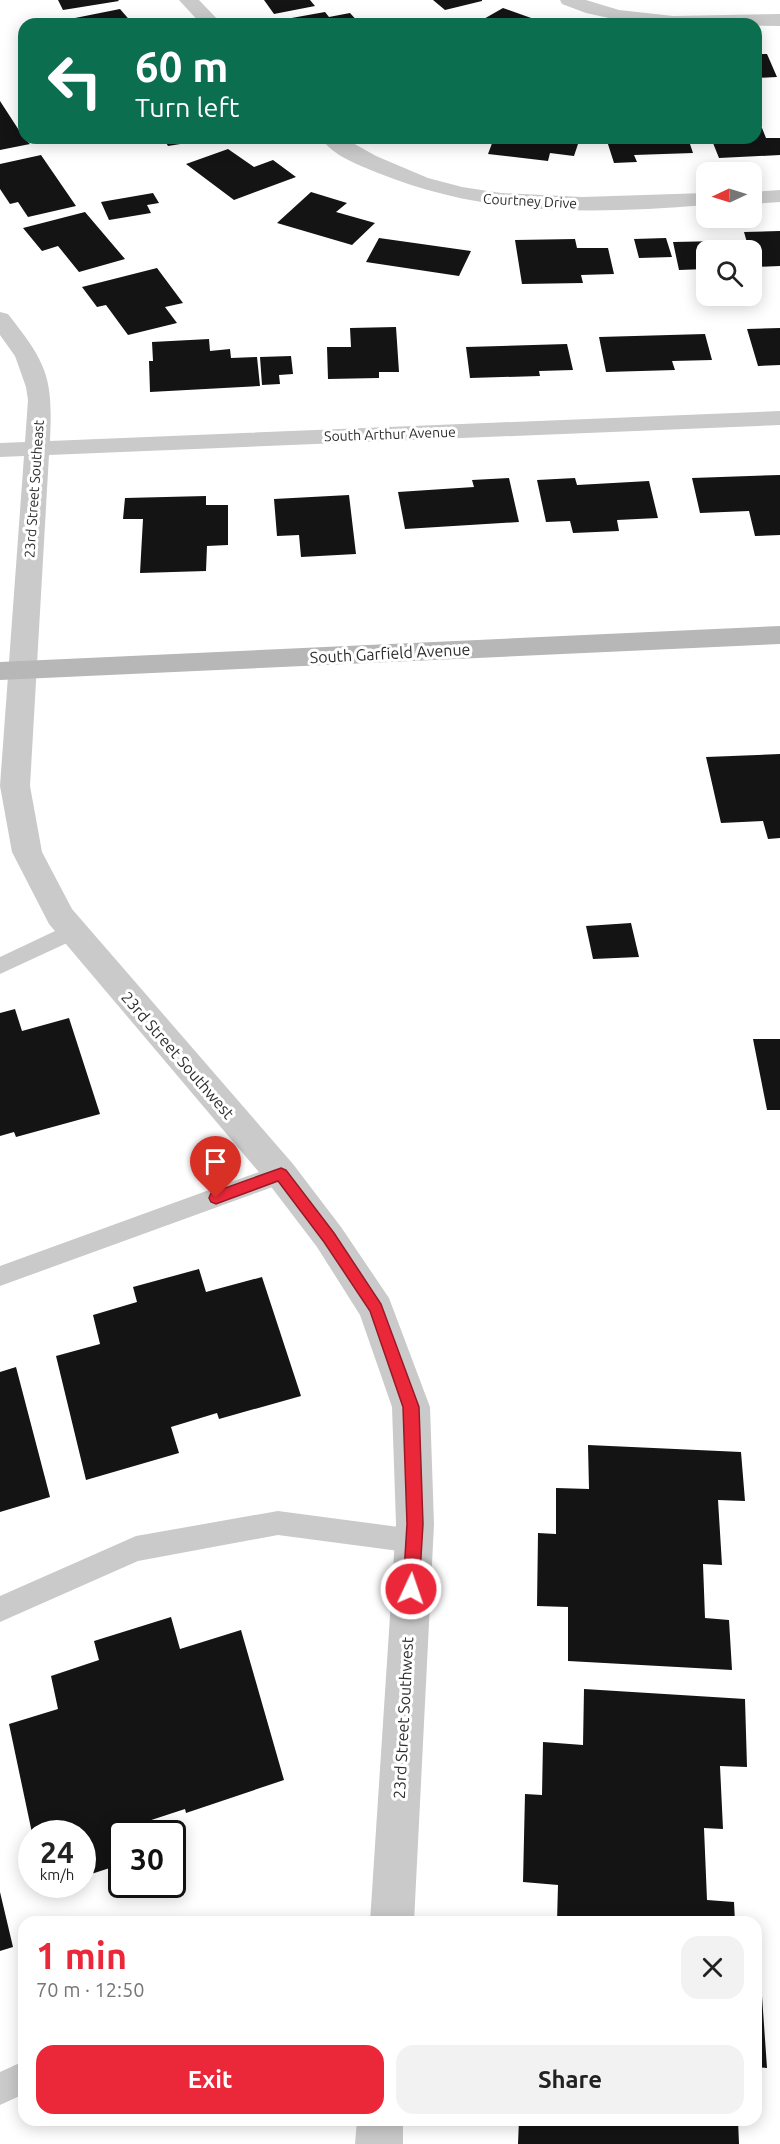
<!DOCTYPE html>
<meta charset="utf-8">
<style>
:root{--surface:#fff;--page:#f2f2f2;--text:#222;--muted:#767676;--accent:#eb283a}
body{margin:0;font-family:Ubuntu,sans-serif;background:var(--page);color:var(--text);height:100vh;display:flex;flex-direction:column;font-size:22px;white-space:nowrap}
*{box-sizing:border-box;margin:0}
p{font-size:20px;color:var(--muted)}
.icon{flex:none;width:33px;height:33px;fill:none;stroke:currentColor;stroke-width:2;stroke-linecap:round;stroke-linejoin:round}
.map{position:relative;flex:1;overflow:hidden}
.drawer{position:absolute;left:18px;top:1916px;width:744px;height:210px;display:flex;flex-direction:column;background:var(--surface);border-radius:18px;box-shadow:0 3px 15px #0003}
.drawer>*{flex:none}
.banner{position:absolute;left:18px;top:18px;width:744px;height:126px;border-radius:18px;box-shadow:0 3px 15px #0003;background:#0b6e4f;color:#fff;overflow:hidden}
.needle{width:39px;rotate:266deg}
.buttons{position:absolute;left:696px;top:162px;display:grid;gap:12px}
.buttons a{display:grid;place-items:center;width:66px;height:66px;border-radius:12px;background:var(--surface);box-shadow:0 3px 15px #0003;font-size:30px}
.speed{position:absolute;left:18px;top:1820px;display:flex;gap:12px;font-size:30px;font-weight:700;text-align:center}
.speed>*{display:grid;place-content:center;width:78px;height:78px;border-radius:50%;background:var(--surface);box-shadow:0 3px 15px #0003;line-height:1}
.speed small{font-size:15px;font-weight:400}
.speed .limit{border:3px solid #111;border-radius:9px;background:#fff;color:#111}
.pin{position:absolute;display:grid;place-items:center;width:51px;height:51px;color:#fff;margin:-62px -26px;border-radius:50% 50% 50% 0;rotate:-45deg;box-shadow:0 0 6px #0007}
.pin .icon{rotate:45deg}
.me{position:absolute;width:66px;margin:-33px;rotate:3deg;stroke-linejoin:round;filter:drop-shadow(0 0 4px #0008)}
.turn{display:flex;align-items:center;gap:21px;height:126px;padding:0 18px;font-size:27px}
.turn .icon{width:78px;height:78px;stroke-width:2.5}
.turn b{display:block;font-size:42px;line-height:51px}
.round{display:grid;place-items:center;flex:none;width:63px;height:63px;border-radius:18px;background:var(--page)}
.head{display:flex;align-items:center;justify-content:space-between;height:102px;padding:0 18px}
h1{font-size:36px;font-weight:600;line-height:45px;color:var(--accent)}
.cta{display:flex;gap:12px;margin-top:auto;padding:12px 18px}
.cta a{flex:1;height:69px;border-radius:18px;background:var(--accent);color:#fff;font-size:24px;font-weight:600;line-height:69px;text-align:center}
.cta a+a{background:var(--page);color:var(--text)}
.map>svg:first-child{display:block}
.building{fill:#141414}
.lines{fill:none;stroke-linecap:round;stroke-linejoin:round}
.lane{fill:#cacaca;fill-rule:evenodd}
.street{fill:#cacaca;fill-rule:evenodd}
.secondary{fill:#b7b7b7;fill-rule:evenodd}
.route{fill:#eb283a;stroke:#991a26;stroke-width:1.5}
.labels{text-anchor:middle;stroke-width:6;stroke-linejoin:round;paint-order:stroke}
.far-street-label{font-size:14px;fill:#2d2d2d;stroke:#fff}
.street-label{font-size:16px;fill:#2d2d2d;stroke:#fff}
</style>
<div class="map">
<svg width="780" height="2144" viewBox="0 0 780 2144">
<rect width="100%" height="100%" fill="#fff"/>
<path class="building" d="M 58,0 L 118,0 L 119,1 L 63,10 Z
M 264,0 L 310,0 L 315,6 L 274,14 Z
M 433,0 L 482,0 L 482,1 L 445,10 Z
M 503,8 L 548,24 L 475,24 Z
M 120,9 L 133,24 L 74,24 L 70,19 Z
M 325,12 L 329,17 L 350,13 L 360,24 L 290,24 L 286,19 Z
M 756,54 L 767,54 L 777,77 L 756,78 Z
M 0,101 L 24,138 L 30,144 L 0,150 Z
M 756,128 L 762,128 L 766,138 L 780,138 L 780,155 L 719,158 L 711,138 L 756,138 Z
M 163,138 L 211,138 L 211,139 L 168,146 Z
M 439,138 L 465,138 L 460,144 Z
M 494,138 L 580,138 L 574,156 L 550,153 L 548,161 L 488,154 Z
M 606,138 L 688,138 L 693,153 L 634,155 L 637,162 L 614,163 Z
M 228,149 L 254,167 L 273,160 L 296,177 L 234,200 L 186,164 Z
M 41,155 L 76,206 L 28,217 L 18,202 L 10,204 L 0,189 L 0,164 Z
M 311,192 L 347,203 L 336,212 L 375,223 L 352,245 L 277,223 Z
M 153,193 L 159,203 L 147,205 L 151,213 L 109,220 L 101,202 Z
M 85,212 L 125,259 L 79,272 L 58,246 L 42,251 L 23,228 Z
M 780,231 L 780,266 L 754,267 L 744,232 Z
M 379,238 L 471,251 L 459,276 L 366,262 Z
M 666,238 L 672,257 L 639,258 L 634,239 Z
M 575,239 L 577,248 L 608,248 L 614,274 L 581,275 L 583,283 L 522,284 L 515,240 Z
M 721,241 L 723,250 L 706,250 L 706,269 L 679,270 L 673,242 Z
M 157,268 L 183,303 L 165,307 L 177,323 L 128,335 L 106,305 L 97,307 L 82,287 Z
M 396,327 L 399,372 L 379,372 L 379,378 L 328,379 L 327,347 L 351,347 L 350,328 Z
M 780,328 L 780,365 L 758,366 L 747,329 Z
M 705,334 L 712,360 L 672,361 L 675,370 L 606,372 L 599,337 Z
M 209,339 L 210,351 L 230,349 L 231,358 L 257,357 L 260,386 L 150,392 L 149,361 L 153,361 L 152,342 Z
M 567,344 L 573,370 L 539,371 L 540,376 L 470,378 L 466,347 Z
M 291,356 L 293,374 L 279,375 L 280,384 L 262,385 L 260,357 Z
M 780,475 L 780,535 L 755,536 L 749,511 L 700,513 L 692,478 Z
M 509,478 L 519,522 L 405,529 L 398,492 L 474,487 L 472,480 Z
M 575,478 L 577,485 L 649,481 L 658,518 L 617,520 L 619,531 L 573,533 L 570,521 L 546,522 L 537,480 Z
M 349,495 L 356,554 L 301,557 L 299,535 L 277,536 L 274,499 Z
M 206,496 L 206,505 L 228,505 L 228,545 L 207,546 L 206,571 L 140,573 L 143,519 L 123,519 L 125,498 Z
M 780,754 L 780,838 L 768,839 L 763,821 L 721,823 L 706,757 Z
M 631,923 L 639,957 L 593,959 L 586,926 Z
M 15,1009 L 22,1031 L 69,1018 L 100,1114 L 16,1137 L 14,1132 L 0,1136 L 0,1013 Z
M 753,1039 L 780,1039 L 780,1110 L 767,1110 Z
M 199,1269 L 206,1292 L 262,1277 L 301,1396 L 219,1419 L 217,1413 L 171,1427 L 179,1453 L 86,1480 L 56,1356 L 100,1344 L 93,1315 L 137,1302 L 133,1287 Z
M 16,1367 L 50,1497 L 0,1512 L 0,1372 Z
M 588,1445 L 741,1452 L 745,1501 L 718,1500 L 722,1565 L 703,1564 L 705,1618 L 729,1620 L 732,1670 L 568,1661 L 568,1607 L 537,1606 L 538,1533 L 556,1534 L 556,1488 L 589,1489 Z
M 171,1617 L 180,1649 L 241,1630 L 284,1780 L 186,1813 L 185,1809 L 136,1825 L 138,1833 L 122,1833 L 122,1864 L 82,1877 L 82,1833 L 32,1833 L 9,1724 L 58,1709 L 51,1676 L 99,1660 L 94,1641 Z
M 584,1689 L 745,1699 L 747,1767 L 720,1766 L 723,1829 L 704,1828 L 707,1900 L 734,1902 L 735,1922 L 557,1922 L 558,1885 L 523,1882 L 525,1794 L 542,1795 L 543,1742 L 583,1745 Z
M 0,1892 L 13,1947 L 0,1951 Z
M 756,1996 L 762,1996 L 767,2068 L 756,2067 Z
M 519,2120 L 738,2120 L 739,2144 L 518,2144 Z"/>
<g class="lines">
<path class="lane" d="M 72,923 L 80,925 L 83,931 L 80,937 L 0,974 L 0,957 Z
M 281,1164 L 289,1167 L 293,1174 L 289,1181 L 0,1286 L 0,1266 Z
M 278,1511 L 414,1529 L 423,1532 L 427,1541 L 423,1550 L 414,1553 L 278,1535 L 138,1561 L 0,1622 L 0,1596 L 136,1536 Z
M 24,2061 L 24,2094 L 0,2105 L 0,2072 Z"/>
<path class="street" d="M 179,0 L 199,0 L 222,24 L 201,24 Z
M 560,0 L 586,0 L 619,10 L 673,16 L 780,14 L 780,26 L 636,24 L 586,13 L 562,4 Z
M 321,138 L 344,138 L 376,156 L 428,178 L 462,187 L 501,193 L 582,197 L 706,193 L 706,205 C 592,214 487,217 378,173 C 359,165 333,156 321,138 Z
M 780,190 L 780,202 L 752,204 L 752,192 Z
M 0,312 L 8,314 C 47,364 53,376 50,441 L 780,411 L 780,425 L 49,455 L 30,786 L 42,852 L 72,909 L 293,1164 L 341,1227 L 389,1298 L 430,1407 L 434,1524 L 414,1922 L 370,1922 L 396,1524 L 392,1407 L 360,1315 L 317,1247 L 269,1184 L 49,924 L 12,852 L 0,786 L 24,456 L 0,457 L 0,443 L 25,442 L 28,400 L 26,387 L 15,356 L 0,335 Z
M 357,2120 L 403,2120 L 403,2144 L 355,2144 Z"/>
<path class="secondary" d="M 780,626 L 780,644 L 0,680 L 0,662 Z"/>
</g>
<path class="route" d="M 281,1168 L 286,1170 L 334,1233 L 381,1304 L 419,1407 L 423,1524 L 419,1589 L 417,1594 L 411,1597 L 405,1594 L 403,1589 L 407,1524 L 403,1407 L 370,1311 L 324,1242 L 278,1181 L 216,1204 L 211,1202 L 209,1198 L 211,1193 Z"/>
<g class="labels">
<g class="far-street-label">
<text transform="translate(530 201) rotate(3)" y="5">Courtney Drive</text>
<text transform="translate(390 434) rotate(-2)" y="5">South Arthur Avenue</text>
<text transform="translate(34 489) rotate(-86)" y="5">23rd Street Southeast</text>
</g>
<g class="street-label">
<text transform="translate(390 653) rotate(-3)" y="6">South Garfield Avenue</text>
<text transform="translate(178 1055) rotate(49)" y="6">23rd Street Southwest</text>
<text transform="translate(403 1718) rotate(-87)" y="6">23rd Street Southwest</text>
</g>
</g>
</svg>
<div class="buttons">
<a><svg class="needle" viewBox="-14 -14 28 28"><path d="M0-13l5 13h-10z" fill="#e53935"/><path d="M0 13l5-13h-10z" fill="#767676"/></svg></a>
<a><svg class="icon" aria-label="search" viewBox="0 0 24 24"><circle cx="10" cy="10" r="6"/><path d="M15 15l6 6"/></svg></a>
</div>
<div class="speed"><div>24<small>km/h</small></div><div class="limit">30</div></div>
<div class="pin" style="left:216px;top:1198px;background:#d93025"><svg class="icon" aria-label="arrive" viewBox="0 0 24 24"><path d="M6 21V4h12l-3 4 3 4H6"/></svg></div>
<svg class="me" style="left:411px;top:1589px" viewBox="-20 -20 40 40"><circle r="17" fill="#eb283a" stroke="#fff" stroke-width="3"/><path d="M0-11L8 9 0 5-8 9z" fill="#fff"/></svg>
<div class="banner">
<div class="turn"><svg class="icon" aria-label="left" viewBox="0 0 24 24"><path d="M17 20v-9H6M10 6l-5 5 5 5"/></svg><div><b>60 m</b>Turn left</div></div>
</div>
<section class="drawer">
<div class="head"><div><h1>1 min</h1><p>70 m · 12:50</p></div><a class="round"><svg class="icon" aria-label="close" viewBox="0 0 24 24"><path d="M6 6l12 12M18 6L6 18"/></svg></a></div>
<div class="cta"><a>Exit</a><a>Share</a></div>
</section>
</div>
